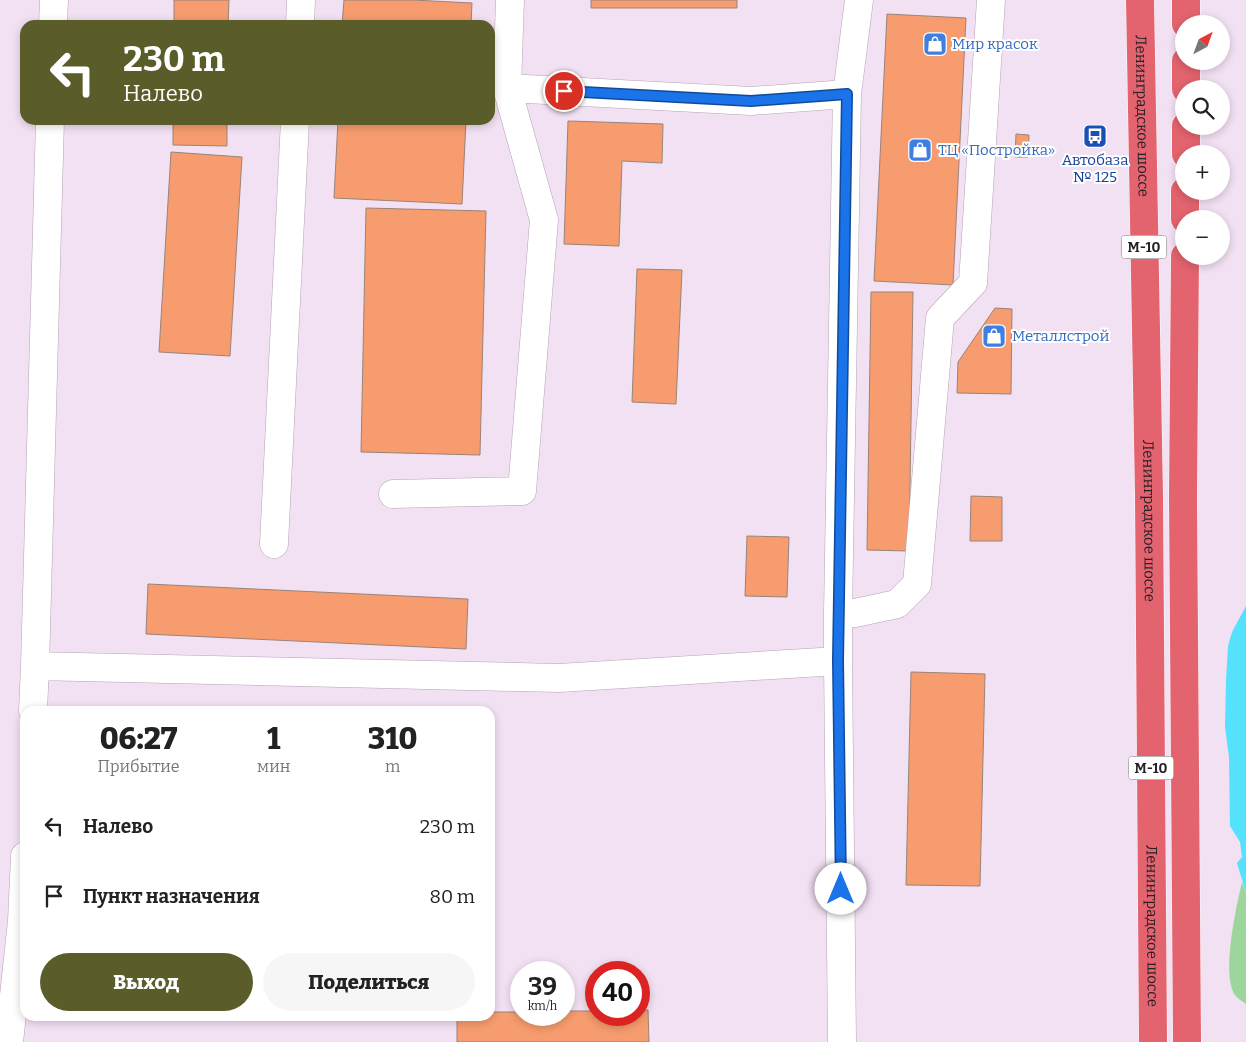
<!DOCTYPE html>
<html lang="ru">
<meta charset="utf-8">
<style>
:root{--surface:#fff;--page:#f6f6f6;--text:#222;--muted:#767676;--accent:#5a5d2a}
body{margin:0;font-family:Bitter,serif;background:var(--page);color:var(--text);height:100vh;display:flex;flex-direction:column;font-size:19px;white-space:nowrap}
*{box-sizing:border-box;margin:0}
p{font-size:16px;color:var(--muted)}
.icon{flex:none;width:28px;height:28px;fill:none;stroke:currentColor;stroke-width:2;stroke-linecap:round;stroke-linejoin:round}
.map{position:relative;flex:1;overflow:hidden}
.details{position:absolute;left:20px;top:706px;width:475px;height:315px;display:flex;flex-direction:column;background:var(--surface);border-radius:15px;box-shadow:0 2px 8px #0003}
.details>*{flex:none}
.banner{position:absolute;left:20px;top:20px;width:475px;height:105px;border-radius:15px;box-shadow:0 2px 8px #0003;background:#5a5d2a;color:#fff;overflow:hidden}
.needle{width:32px;rotate:41deg}
.tools{position:absolute;left:1175px;top:15px;display:grid;gap:10px}
.tools a{display:grid;place-items:center;width:55px;height:55px;border-radius:50%;background:var(--surface);box-shadow:0 2px 8px #0003;font-size:25px}
.speed{position:absolute;left:510px;top:961px;display:flex;gap:10px;font-size:25px;font-weight:700;text-align:center}
.speed>*{display:grid;place-content:center;width:65px;height:65px;border-radius:50%;background:var(--surface);box-shadow:0 2px 8px #0003;line-height:1}
.speed small{font-size:12px;font-weight:400}
.speed .limit{border:8px solid #d22;background:#fff;color:#111}
.pin{position:absolute;display:grid;place-items:center;width:42px;height:42px;color:#fff;margin:-21px;border:2px solid #fff;border-radius:50%;box-shadow:0 1px 5px #0007}
.me{position:absolute;width:55px;margin:-28px;rotate:0deg;stroke-linejoin:round;filter:drop-shadow(0 0 4px #0008)}
.turn{display:flex;align-items:center;gap:18px;height:105px;padding:0 20px;font-size:22px}
.turn .icon{width:65px;height:65px;stroke-width:2.5}
.turn b{display:block;font-size:35px;line-height:42px}
.eta{display:flex;justify-content:space-evenly;align-items:center;height:85px;text-align:center}
.eta b{font-size:30px;font-weight:800;line-height:35px}
.cta{display:flex;gap:10px;margin-top:auto;padding:10px 20px}
.cta a{flex:1;height:58px;border-radius:30px;background:var(--accent);color:#fff;font-size:20px;font-weight:800;line-height:58px;text-align:center}
.cta a+a{background:var(--page);color:var(--text)}
ul{padding:0;list-style:none}
li{display:flex;align-items:center;gap:15px;height:70px;padding:0 20px}
li div{flex:1}
li b{display:block;font-size:19px}
li em{font-style:normal}
.map>svg:first-child{display:block}
.green{fill:#9cd69c}
.water{fill:#54e2fe}
.building{fill:#f79c6e;stroke:#9a8378}
.lines{fill:none;stroke-linecap:round;stroke-linejoin:round}
.minor-casing{stroke:#b5a4b6;stroke-width:29}
.highway-casing{stroke:#fff;stroke-width:29}
.minor{stroke:#fff;stroke-width:28}
.highway{stroke:#e3636e;stroke-width:28}
.route-casing{stroke:#114b97;stroke-width:12}
.route{stroke:#1a73e8;stroke-width:9}
.labels{text-anchor:middle;stroke-width:4;stroke-linejoin:round;paint-order:stroke}
.shield{fill:#fff;stroke:#686368;stroke-width:1}
.shield-label{font-size:14px;font-weight:bold;fill:#272027}
.shop-label{font-size:15px;fill:#366cbe;stroke:#fff;text-anchor:start}
.street-label{font-size:15px;fill:#272027;stroke:#fff}
.transit-label{font-size:15px;fill:#164399;stroke:#fff}
</style>
<div class="map">
<svg width="1246" height="1042" viewBox="0 0 1246 1042">
<rect width="100%" height="100%" fill="#f2e0f3"/>
<path class="green" d="M 1242,882 L 1246,893 L 1246,1004 C 1242,1001 1237,998 1234,994 C 1222,970 1236,908 1242,882 Z"/>
<path class="water" d="M 1246,606 L 1246,893 L 1237,863 L 1242,857 L 1240,842 L 1230,826 L 1229,757 L 1225,727 L 1226,681 L 1228,646 L 1232,632 Z"/>
<path class="building" d="M 174,0 L 229,0 L 228,25 L 174,25 Z
M 344,0 L 413,0 L 472,3 L 471,25 L 342,25 Z
M 591,0 L 737,0 L 737,8 L 591,8 Z
M 887,14 L 966,18 L 953,285 L 874,281 Z
M 173,120 L 227,120 L 227,146 L 173,145 Z
M 338,120 L 466,120 L 462,204 L 334,198 Z
M 568,121 L 663,124 L 662,163 L 622,161 L 619,246 L 564,244 Z
M 1016,134 L 1029,135 L 1028,157 L 1015,157 Z
M 171,152 L 242,157 L 230,356 L 159,352 Z
M 366,208 L 486,211 L 480,455 L 361,452 Z
M 637,269 L 682,270 L 676,404 L 632,402 Z
M 871,292 L 913,292 L 909,551 L 867,550 Z
M 995,308 L 1012,309 L 1011,394 L 957,393 L 958,362 Z
M 971,496 L 1002,497 L 1002,541 L 970,541 Z
M 747,536 L 789,537 L 787,597 L 745,596 Z
M 148,584 L 468,599 L 466,649 L 146,634 Z
M 911,672 L 985,674 L 980,886 L 906,885 Z
M 639,1010 L 648,1010 L 649,1042 L 457,1042 L 457,1016 L 490,1016 L 490,1012 L 521,1012 L 521,1015 L 564,1015 L 564,1011 L 596,1011 L 596,1015 L 639,1015 Z"/>
<g class="lines">
<g class="minor-casing">
<path id="minor" d="M 53,25 L 54,0
M 300,25 L 301,0
M 507,88 L 751,101 L 847,94
M 393,494 L 522,491 L 544,220 L 507,88 L 510,0
M 274,544 L 295,120
M 838,613 L 855,613 L 897,604 L 917,584 L 940,318 L 973,283 L 991,0
M 35,666 L 559,678 L 838,661
M 33,711 L 35,666 L 50,120
M 9,1042 L 22,921 L 25,856
M 842,1042 L 838,661 L 838,613 L 847,94 L 859,0"/>
</g>
<g class="highway-casing">
<g id="highway">
<path id="s1" d="M 1140,0 L 1149,495 L 1153,1042"/>
<path d="M 1186,24 L 1186,0"/>
<path d="M 1186,61 L 1186,89"/>
<path d="M 1186,154 L 1186,126"/>
<path d="M 1185,219 L 1185,191"/>
<path d="M 1185,256 L 1183,498 L 1187,1042"/>
</g>
</g>
<use href="#minor" class="minor"/>
<use href="#highway" class="highway"/>
</g>
<g class="lines">
<g class="route-casing">
<path id="route" d="M 564,91 L 751,101 L 847,94 L 838,660 L 841,889"/>
</g>
<use href="#route" class="route"/>
</g>
<defs>
<g id="shop-square" transform="scale(1.25)"><rect x="-9" y="-9" width="18" height="18" rx="4" fill="#3f7fe0" stroke="#fff"/><path d="M-5-2.5h2.3a2.7 3.5 0 0 1 5.4 0H5L5.5 6h-11ZM-1.5-2.5h3a1.5 2.3 0 0 0-3 0Z" fill="#fff"/></g>
<g id="bus-square" transform="scale(1.25)"><rect x="-9" y="-9" width="18" height="18" rx="4" fill="#1a4fb4" stroke="#fff"/><path d="M-5-6H5V4H4V6H2V4H-2V6H-4V4H-5ZM-3.5-4V0h7V-4ZM-3.5 1.2v1.5H-2V1.2ZM2 1.2v1.5H3.5V1.2Z" fill="#fff"/></g>
</defs>
<g fill-rule="evenodd">
<use href="#shop-square" x="935" y="44"/>
<use href="#bus-square" x="1095" y="136"/>
<use href="#shop-square" x="920" y="150"/>
<use href="#shop-square" x="994" y="336"/>
</g>
<g class="labels">
<g class="shield">
<rect x="1121.5" y="235.5" width="45" height="23" rx="4"/>
<rect x="1128.5" y="756.5" width="45" height="23" rx="4"/>
</g>
<g class="shield-label">
<text x="1144" y="252">М-10</text>
<text x="1151" y="773">М-10</text>
</g>
<g class="shop-label">
<text x="952" y="49">Мир красок</text>
<text x="938" y="155">ТЦ «Постройка»</text>
<text x="1012" y="341">Металлстрой</text>
</g>
<g class="street-label">
<text dy="5" stroke="none"><textPath href="#s1" startOffset="116">Ленинградское шоссе</textPath></text>
<text dy="5" stroke="none"><textPath href="#s1" startOffset="521">Ленинградское шоссе</textPath></text>
<text dy="5" stroke="none"><textPath href="#s1" startOffset="926">Ленинградское шоссе</textPath></text>
</g>
<g class="transit-label">
<text x="1095" y="165">Автобаза<tspan x="1095" dy="17">№ 125</tspan></text>
</g>
</g>
</svg>
<div class="tools">
<a><svg class="needle" viewBox="-14 -14 28 28"><path d="M0-13l5 13h-10z" fill="#e53935"/><path d="M0 13l5-13h-10z" fill="#767676"/></svg></a>
<a><svg class="icon" aria-label="search" viewBox="0 0 24 24"><circle cx="10" cy="10" r="6"/><path d="M15 15l6 6"/></svg></a>
<a>+</a>
<a>−</a>
</div>
<div class="speed"><div>39<small>km/h</small></div><div class="limit">40</div></div>
<div class="pin" style="left:564px;top:91px;background:#d93025"><svg class="icon" aria-label="arrive" viewBox="0 0 24 24"><path d="M6 21V4h12l-3 4 3 4H6"/></svg></div>
<svg class="me" style="left:841px;top:889px" viewBox="-20 -20 40 40"><circle r="19" fill="#fff"/><path d="M0-13L10 11 0 6-10 11z" fill="#1a73e8"/></svg>
<div class="banner">
<div class="turn"><svg class="icon" aria-label="left" viewBox="0 0 24 24"><path d="M17 20v-9H6M10 6l-5 5 5 5"/></svg><div><b>230 m</b>Налево</div></div>
</div>
<section class="details">
<div class="eta">
<div><b>06:27</b><p>Прибытие</p></div>
<div><b>1</b><p>мин</p></div>
<div><b>310</b><p>m</p></div>
</div>
<ul>
<li><svg class="icon" aria-label="left" viewBox="0 0 24 24"><path d="M17 20v-9H6M10 6l-5 5 5 5"/></svg><div><b>Налево</b></div><em>230 m</em></li>
<li><svg class="icon" aria-label="arrive" viewBox="0 0 24 24"><path d="M6 21V4h12l-3 4 3 4H6"/></svg><div><b>Пункт назначения</b></div><em>80 m</em></li>
</ul>
<div class="cta"><a>Выход</a><a>Поделиться</a></div>
</section>
</div>
